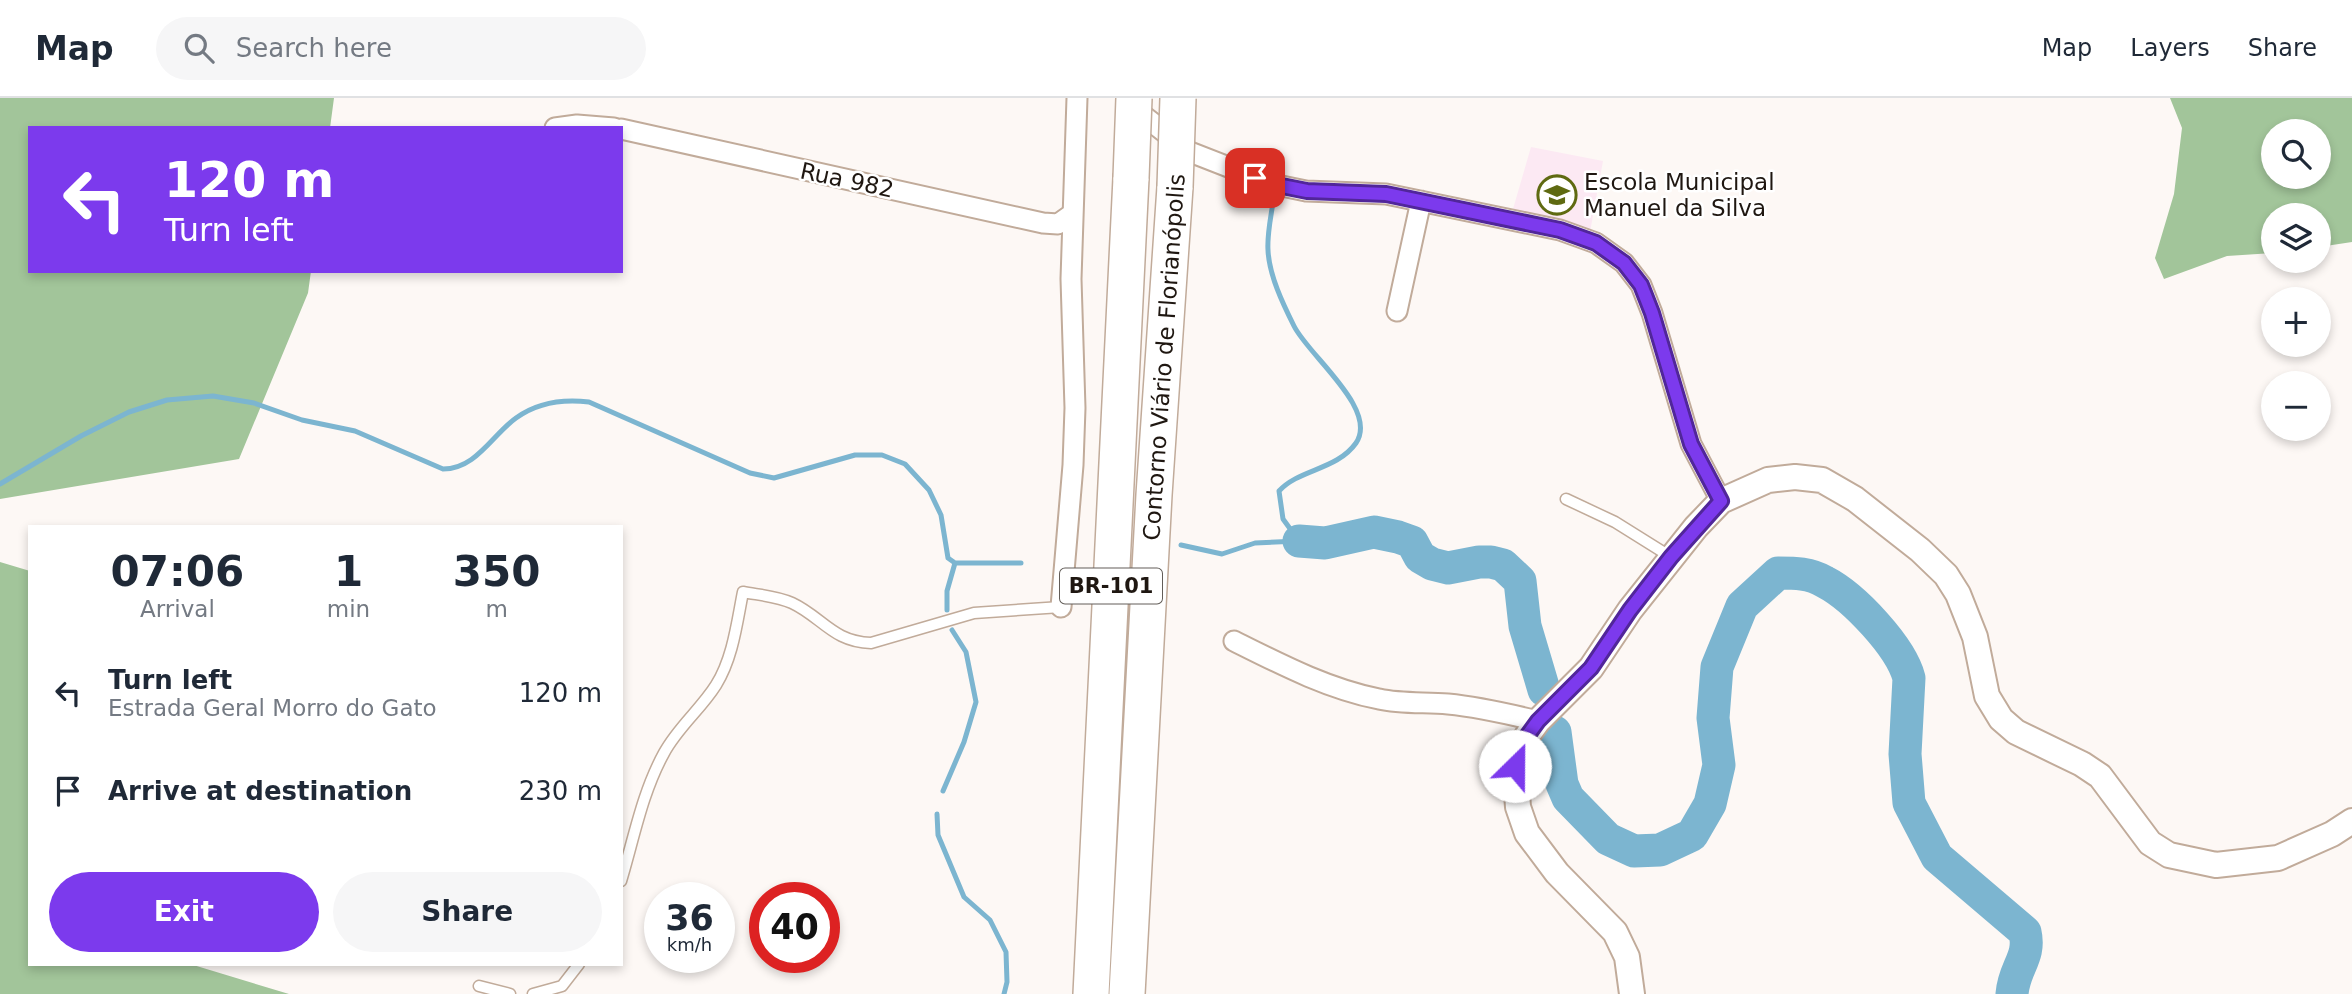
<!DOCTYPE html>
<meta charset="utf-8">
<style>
:root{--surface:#fff;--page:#f6f6f7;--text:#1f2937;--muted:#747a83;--line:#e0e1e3;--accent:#7c3aed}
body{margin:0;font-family:"DejaVu Sans",sans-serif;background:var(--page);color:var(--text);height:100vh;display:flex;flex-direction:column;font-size:26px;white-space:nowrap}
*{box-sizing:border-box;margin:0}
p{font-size:23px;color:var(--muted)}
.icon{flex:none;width:38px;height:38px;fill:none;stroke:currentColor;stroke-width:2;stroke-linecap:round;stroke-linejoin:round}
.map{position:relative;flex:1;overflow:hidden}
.details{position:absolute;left:28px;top:427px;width:595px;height:441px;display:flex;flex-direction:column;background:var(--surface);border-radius:0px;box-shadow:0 4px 10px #0003}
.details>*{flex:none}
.hud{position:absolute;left:28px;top:28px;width:595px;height:147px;border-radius:0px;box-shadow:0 4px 10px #0003;background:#7c3aed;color:#fff;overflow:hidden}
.controls{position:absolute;left:2261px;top:21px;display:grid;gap:14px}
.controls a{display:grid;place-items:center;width:70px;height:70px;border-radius:50%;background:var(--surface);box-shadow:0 4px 10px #0003;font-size:35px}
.speed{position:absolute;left:644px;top:784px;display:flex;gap:14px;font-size:35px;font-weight:700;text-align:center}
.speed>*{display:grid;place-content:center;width:91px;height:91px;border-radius:50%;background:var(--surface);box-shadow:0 4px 10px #0003;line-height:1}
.speed small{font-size:18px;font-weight:400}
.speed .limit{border:10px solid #d22;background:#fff;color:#111}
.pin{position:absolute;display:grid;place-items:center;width:60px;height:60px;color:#fff;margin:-30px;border-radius:14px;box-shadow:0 4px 10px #0006}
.me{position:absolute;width:77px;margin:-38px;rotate:23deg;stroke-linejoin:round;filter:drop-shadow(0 0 5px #0008)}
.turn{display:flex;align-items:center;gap:24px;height:147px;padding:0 21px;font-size:32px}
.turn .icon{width:91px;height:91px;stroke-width:2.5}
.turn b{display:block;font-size:49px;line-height:60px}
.eta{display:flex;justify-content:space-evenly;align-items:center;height:119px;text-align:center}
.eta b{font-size:42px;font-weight:700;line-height:49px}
.action{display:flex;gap:14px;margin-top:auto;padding:14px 21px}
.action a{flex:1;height:80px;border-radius:42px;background:var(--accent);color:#fff;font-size:28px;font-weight:700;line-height:80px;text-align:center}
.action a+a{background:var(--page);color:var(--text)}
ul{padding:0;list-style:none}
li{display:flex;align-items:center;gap:21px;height:98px;padding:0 21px}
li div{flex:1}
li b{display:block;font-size:26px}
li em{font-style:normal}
header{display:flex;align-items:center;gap:42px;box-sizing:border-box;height:98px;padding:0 35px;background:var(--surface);border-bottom:2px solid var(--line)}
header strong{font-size:33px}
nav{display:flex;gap:38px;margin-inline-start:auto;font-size:24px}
.search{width:490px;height:63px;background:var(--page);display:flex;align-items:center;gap:18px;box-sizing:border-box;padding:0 24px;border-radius:38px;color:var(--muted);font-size:26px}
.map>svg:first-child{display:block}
.education{fill:#fce9f3}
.forest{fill:#a2c59a;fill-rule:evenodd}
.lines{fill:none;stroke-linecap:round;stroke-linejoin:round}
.stream{stroke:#7cb5d0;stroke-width:5}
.river{stroke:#7cb5d0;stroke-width:33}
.service-casing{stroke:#c1ab9a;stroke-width:13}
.minor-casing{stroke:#c1ab9a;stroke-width:23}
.tertiary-casing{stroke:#c1ab9a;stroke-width:28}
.motorway-casing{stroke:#c1ab9a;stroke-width:38}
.service{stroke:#fff;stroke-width:10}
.minor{stroke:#fff;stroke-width:19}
.tertiary{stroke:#fff;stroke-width:24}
.motorway{stroke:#fff;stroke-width:35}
.motorway-bridge-casing{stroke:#c1ab9a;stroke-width:38;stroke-linecap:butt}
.motorway-bridge{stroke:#fff;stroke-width:35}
.route-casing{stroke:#51269a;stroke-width:18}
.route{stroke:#7c3aed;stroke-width:12}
.labels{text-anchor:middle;stroke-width:5;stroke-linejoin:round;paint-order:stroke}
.shield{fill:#fff;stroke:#625d58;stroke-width:2}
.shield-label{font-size:21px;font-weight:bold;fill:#1f1711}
.street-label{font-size:23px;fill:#1f1711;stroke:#fff}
.poi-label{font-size:23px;fill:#1f1711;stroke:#fff;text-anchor:start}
</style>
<header>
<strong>Map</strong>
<div class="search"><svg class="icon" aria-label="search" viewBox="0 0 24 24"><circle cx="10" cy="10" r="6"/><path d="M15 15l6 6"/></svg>Search here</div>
<nav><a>Map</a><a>Layers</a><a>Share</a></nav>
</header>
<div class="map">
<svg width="2352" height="896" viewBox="0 0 2352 896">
<rect width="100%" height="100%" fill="#fdf8f5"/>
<path class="education" d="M 1531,49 L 1603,63 L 1590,134 L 1547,118 L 1513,111 Z"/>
<path class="forest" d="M 0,0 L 334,0 L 330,30 L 30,30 L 30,173 L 311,173 L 308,195 L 239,361 L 0,401 Z
M 2170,0 L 2352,0 L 2352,144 L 2319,149 L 2319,117 L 2273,117 L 2273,155 L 2227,158 L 2164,181 L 2155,160 L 2174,96 L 2182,30 ZM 2273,33 L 2319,33 L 2319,79 L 2273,79 Z
M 0,464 L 30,473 L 30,866 L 190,866 L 289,896 L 0,896 Z"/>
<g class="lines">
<path class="stream" d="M 1273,104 C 1271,119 1267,136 1268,152 C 1269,177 1283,206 1294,228 C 1308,257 1379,311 1356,345 C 1337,372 1299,371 1279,393 L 1283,421 L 1299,443
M 0,386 L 81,338 L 129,314 L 167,302 L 213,298 L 254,305 L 302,322 L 355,333 L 443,371 C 476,371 492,337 516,320 C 538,304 564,301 589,304 L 750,375 L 774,380 L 855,357 L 882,357 L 905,366 L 929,392 L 941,417 L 948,460 L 955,465 L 1021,465
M 1181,447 L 1222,456 L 1255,445 L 1299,443
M 947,512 L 947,493 L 955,465
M 943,693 L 964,644 L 976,604 L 966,554 L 952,532
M 937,716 L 938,737 L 964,799 L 990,822 L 1006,854 L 1007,884 L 1004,896"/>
<path class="river" d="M 1299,443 L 1325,445 L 1374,434 L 1398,439 L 1412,444 L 1420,459 L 1432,466 L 1448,470 L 1479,464 L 1491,464 L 1503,467 L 1520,483 L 1525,528 L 1544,592
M 1555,634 L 1562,686 L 1568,700 L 1608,741 L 1634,753 L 1660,752 L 1692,737 L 1710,706 L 1719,667 L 1713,620 L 1717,569 L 1742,508 L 1778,475 C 1795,475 1810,475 1825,484 C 1854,499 1901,549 1909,580 L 1905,656 L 1909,705 L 1937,759 L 2025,834 C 2031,860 2014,869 2012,896"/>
<g class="service-casing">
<path id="service" d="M 1566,401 L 1615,424 L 1671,459
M 621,783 C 634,740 642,695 664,655 C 678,629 701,611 716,587 C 733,560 737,524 743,494 C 759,497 777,498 792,505 C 822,519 833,544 871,545 L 974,515 L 1061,509
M 479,888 L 510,896
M 533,896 L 562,888 L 579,866"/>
</g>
<g class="minor-casing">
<path id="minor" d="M 1131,8 L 1190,54 L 1272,86 L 1306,93 L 1386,96 L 1560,132 L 1596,145 L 1624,165 L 1641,187 L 1652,215 L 1691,346 L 1721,403
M 555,30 L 577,27 L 614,30
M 621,31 L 1043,125 L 1058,126 L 1072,116
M 1397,213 L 1421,103
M 1061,509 L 1073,367 L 1075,310 L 1071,181 L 1077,0
M 1234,543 C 1280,566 1328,591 1379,601 C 1401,606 1425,604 1448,606 C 1479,609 1509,616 1538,623"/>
</g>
<g class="tertiary-casing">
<path id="tertiary" d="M 1632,896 L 1627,859 L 1615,834 L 1557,775 L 1527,735 L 1518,709 L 1515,668 L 1522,645 L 1538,623 L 1591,570 L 1630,512 L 1696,429 L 1721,403 L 1768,382 L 1795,379 L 1822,382 L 1855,401 L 1920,452 L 1946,477 L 1958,496 L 1975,539 L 1987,598 L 2001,621 L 2016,634 L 2082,666 L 2100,678 L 2150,745 L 2169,757 L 2216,767 L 2278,760 L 2332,736 L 2352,723"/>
</g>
<g class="motorway-casing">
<path id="motorway" d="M 1091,896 L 1131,80
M 1127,896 L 1154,397 L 1175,89"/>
</g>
<use href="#service" class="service"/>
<use href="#minor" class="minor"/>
<use href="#tertiary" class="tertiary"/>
<use href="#motorway" class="motorway"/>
<g class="motorway-bridge-casing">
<path id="motorway-bridge" d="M 1131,80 L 1134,0
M 1175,89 L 1178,0"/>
</g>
<use href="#motorway-bridge" class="motorway-bridge"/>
</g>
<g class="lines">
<g class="route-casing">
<path id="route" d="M 1255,80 L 1272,86 L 1307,93 L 1386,96 L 1560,132 L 1596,145 L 1624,165 L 1641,187 L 1652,215 L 1691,346 L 1721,403 L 1671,459 L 1630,512 L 1591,570 L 1538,623 L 1522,645 L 1515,668"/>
</g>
<use href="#route" class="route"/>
</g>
<defs>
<g id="school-ring" transform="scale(2.0125)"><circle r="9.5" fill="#fff" stroke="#5f6a11" stroke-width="1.5"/><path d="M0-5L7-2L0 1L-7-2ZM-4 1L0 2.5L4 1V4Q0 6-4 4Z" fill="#5f6a11"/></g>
</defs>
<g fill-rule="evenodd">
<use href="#school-ring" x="1557" y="97"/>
</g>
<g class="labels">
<rect class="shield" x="1060" y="470.5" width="102" height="35" rx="5"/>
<g class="shield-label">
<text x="1111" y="495">BR-101</text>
</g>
<g class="street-label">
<text transform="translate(847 82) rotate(12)" y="8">Rua 982</text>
<text transform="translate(1164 259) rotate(-86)" y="8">Contorno Viário de Florianópolis</text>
</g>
<g class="poi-label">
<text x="1584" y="92">Escola Municipal<tspan x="1584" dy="26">Manuel da Silva</tspan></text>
</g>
</g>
</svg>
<div class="controls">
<a><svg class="icon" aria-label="search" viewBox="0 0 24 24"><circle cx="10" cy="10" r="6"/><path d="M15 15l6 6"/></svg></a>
<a><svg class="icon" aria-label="layers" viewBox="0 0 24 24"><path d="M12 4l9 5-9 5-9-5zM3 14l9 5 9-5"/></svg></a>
<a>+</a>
<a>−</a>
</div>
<div class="speed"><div>36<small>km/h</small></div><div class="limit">40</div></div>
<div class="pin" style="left:1255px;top:80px;background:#d93025"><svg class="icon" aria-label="arrive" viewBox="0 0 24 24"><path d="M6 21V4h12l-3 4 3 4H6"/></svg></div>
<svg class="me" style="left:1515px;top:668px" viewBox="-20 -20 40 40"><circle r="19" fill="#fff"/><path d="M0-13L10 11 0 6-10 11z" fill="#7c3aed"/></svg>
<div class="hud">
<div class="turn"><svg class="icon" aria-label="left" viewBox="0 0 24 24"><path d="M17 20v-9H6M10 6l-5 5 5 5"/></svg><div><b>120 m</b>Turn left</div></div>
</div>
<section class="details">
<div class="eta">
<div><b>07:06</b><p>Arrival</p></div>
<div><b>1</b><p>min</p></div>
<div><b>350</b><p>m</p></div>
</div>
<ul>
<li><svg class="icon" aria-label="left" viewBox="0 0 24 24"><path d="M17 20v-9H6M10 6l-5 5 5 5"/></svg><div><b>Turn left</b><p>Estrada Geral Morro do Gato</p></div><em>120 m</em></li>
<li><svg class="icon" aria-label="arrive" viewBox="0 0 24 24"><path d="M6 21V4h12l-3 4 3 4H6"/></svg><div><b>Arrive at destination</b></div><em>230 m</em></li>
</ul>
<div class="action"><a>Exit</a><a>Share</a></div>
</section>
</div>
